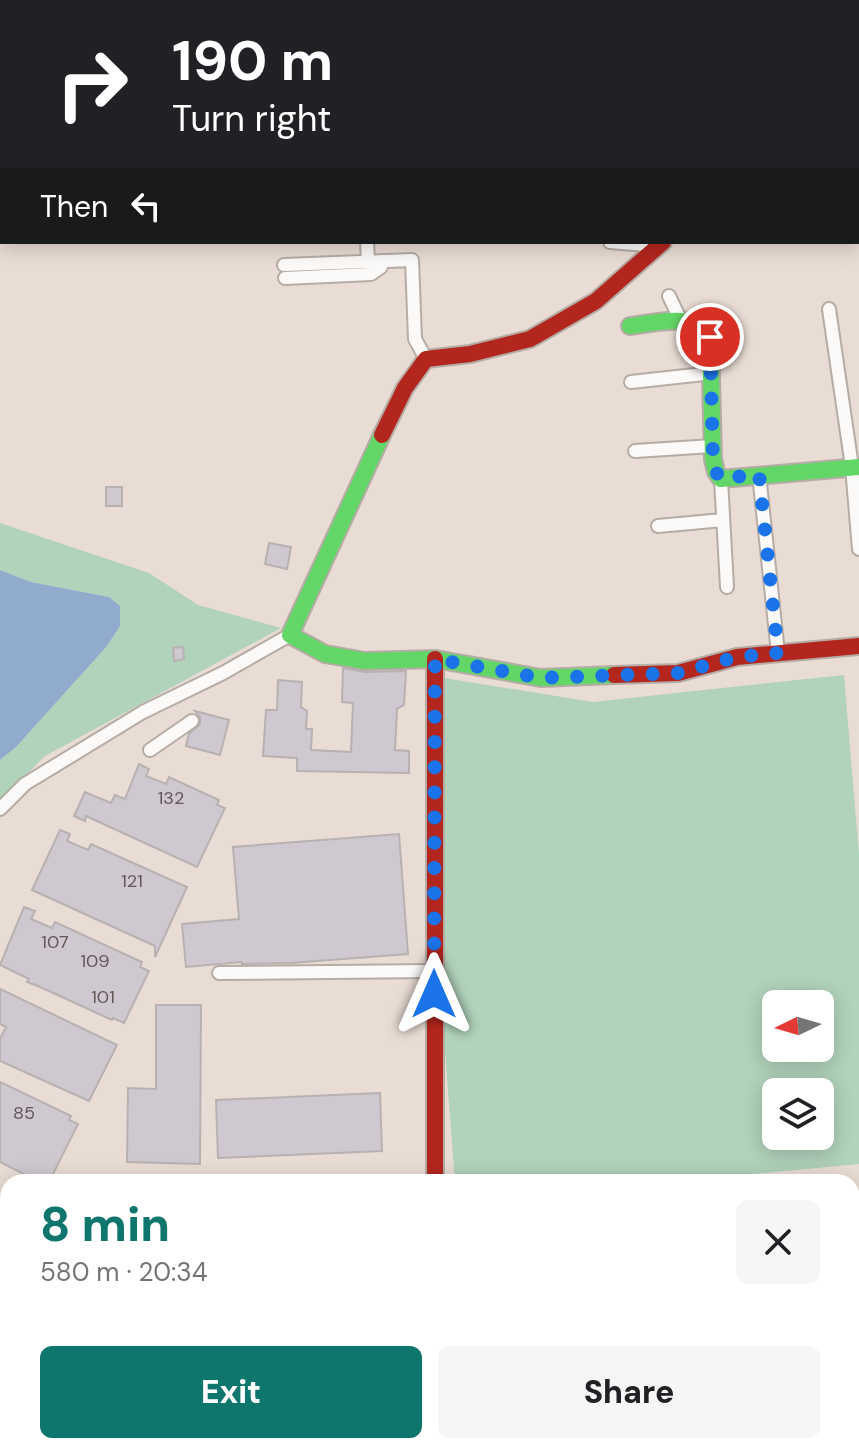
<!DOCTYPE html>
<meta charset="utf-8">
<style>
:root{--surface:#fff;--page:#f6f6f6;--text:#202124;--muted:#757577;--accent:#0f766e}
body{margin:0;font-family:"DM Sans",sans-serif;background:var(--page);color:var(--text);height:100vh;display:flex;flex-direction:column;font-size:30px;white-space:nowrap}
*{box-sizing:border-box;margin:0}
p{font-size:26px;color:var(--muted)}
.icon{flex:none;width:44px;height:44px;fill:none;stroke:currentColor;stroke-width:2;stroke-linecap:round;stroke-linejoin:round}
.map{position:relative;flex:1;overflow:hidden}
.drawer{position:absolute;left:0px;top:1174px;width:860px;height:280px;display:flex;flex-direction:column;background:var(--surface);border-radius:24px 24px 0 0;box-shadow:0 4px 20px #0003}
.drawer>*{flex:none}
.banner{position:absolute;left:0px;top:0px;width:860px;height:244px;box-shadow:0 4px 20px #0003;background:#202124;color:#fff;overflow:hidden}
.needle{width:52px;rotate:265deg}
.tools{position:absolute;left:762px;top:990px;display:grid;gap:16px}
.tools a{display:grid;place-items:center;width:72px;height:72px;border-radius:12px;background:var(--surface);box-shadow:0 4px 20px #0003;font-size:40px}
.pin{position:absolute;display:grid;place-items:center;width:68px;height:68px;color:#fff;margin:-34px;border:4px solid #fff;border-radius:50%;box-shadow:0 2px 8px #0007}
.me{position:absolute;width:88px;margin:-44px;rotate:0deg;stroke-linejoin:round;filter:drop-shadow(0 0 6px #0008)}
.turn{display:flex;align-items:center;gap:28px;height:168px;padding:0 40px;font-size:36px}
.turn .icon{width:104px;height:104px;stroke-width:2.5}
.turn b{display:block;font-size:56px;line-height:68px}
.then{display:flex;align-items:center;height:76px;padding:0 40px;background:#0003;gap:16px;font-size:30px}
.round{display:grid;place-items:center;flex:none;width:84px;height:84px;border-radius:12px;background:var(--page)}
.summary{display:flex;align-items:center;justify-content:space-between;height:136px;padding:0 40px}
h1{font-size:48px;font-weight:800;line-height:60px;color:var(--accent)}
.button{display:flex;gap:16px;margin-top:auto;padding:16px 40px}
.button a{flex:1;height:92px;border-radius:12px;background:var(--accent);color:#fff;font-size:32px;font-weight:800;line-height:92px;text-align:center}
.button a+a{background:var(--page);color:var(--text)}
.map>svg:first-child{display:block}
.green{fill:#b1d2bb;fill-rule:evenodd}
.water{fill:#90abcc}
.building{fill:#cfc8d1;stroke:#b7b1b1;stroke-width:2}
.lines{fill:none;stroke-linecap:round;stroke-linejoin:round}
.street-casing{stroke:#b5aca5;stroke-width:16}
.fast-casing{stroke:#b5aca5;stroke-width:20}
.jam-casing{stroke:#b5aca5;stroke-width:20}
.street{stroke:#fcfaf9;stroke-width:12}
.fast{stroke:#63d668;stroke-width:16}
.jam{stroke:#b3261e;stroke-width:16}
.route{stroke:#1a73e8;stroke-width:14;stroke-dasharray:0 25.2}
.labels{text-anchor:middle;stroke-width:6;stroke-linejoin:round;paint-order:stroke}
.number-label{font-size:18px;fill:#615857}
</style>
<div class="map">
<svg width="859" height="1454" viewBox="0 0 859 1454">
<rect width="100%" height="100%" fill="#e9dcd4"/>
<path class="green" d="M 0,523 L 149,573 L 198,605 L 281,628 L 45,756 L 0,801 L 0,760 L 16,747 L 107,646 L 120,626 L 120,606 L 109,597 L 31,582 L 0,570 Z
M 844,675 L 859,854 L 859,1164 L 671,1182 L 455,1182 L 438,959 L 444,678 L 593,702 ZM 776,1004 L 820,1004 L 820,1048 L 776,1048 ZM 776,1092 L 820,1092 L 820,1136 L 776,1136 Z
M 0,1196 L 8,1200 L 8,1231 L 0,1227 Z"/>
<path class="water" d="M 0,570 L 31,582 L 109,597 L 120,606 L 120,626 L 107,646 L 16,747 L 0,760 Z"/>
<path class="building" d="M 106,487 L 122,487 L 122,506 L 106,506 Z
M 269,543 L 291,547 L 287,569 L 265,564 Z
M 183,647 L 184,659 L 174,661 L 173,648 Z
M 343,668 L 365,672 L 406,671 L 404,705 L 397,709 L 395,750 L 409,751 L 409,773 L 297,771 L 297,758 L 263,756 L 266,710 L 277,710 L 278,680 L 302,682 L 301,707 L 307,711 L 306,729 L 312,729 L 311,750 L 351,752 L 353,703 L 342,702 Z
M 195,711 L 229,720 L 220,755 L 186,746 L 189,734 L 200,724 L 200,717 Z
M 139,764 L 149,769 L 146,776 L 166,784 L 169,777 L 219,800 L 217,805 L 225,808 L 197,867 L 86,816 L 85,821 L 74,816 L 85,792 L 111,803 L 115,795 L 125,799 Z
M 60,830 L 70,834 L 67,841 L 88,850 L 91,844 L 187,887 L 155,957 L 155,946 L 32,890 Z
M 399,834 L 408,954 L 291,963 L 242,964 L 242,962 L 186,967 L 182,924 L 239,919 L 233,847 Z
M 24,907 L 35,911 L 31,919 L 52,928 L 55,922 L 142,962 L 140,967 L 149,971 L 124,1023 L 113,1018 L 112,1020 L 38,986 L 27,982 L 29,979 L 0,965 Z
M 0,989 L 117,1045 L 89,1101 L 0,1061 L 0,1039 L 6,1027 L 0,1024 Z
M 156,1005 L 201,1005 L 200,1164 L 127,1162 L 128,1088 L 156,1089 Z
M 0,1082 L 71,1116 L 69,1120 L 78,1124 L 49,1182 L 39,1182 L 0,1162 Z
M 380,1093 L 382,1151 L 218,1158 L 216,1100 Z"/>
<g class="lines">
<g class="street-casing">
<path id="street" d="M 238,2 L 238,0
M 731,2 L 732,0
M 0,74 L 2,74
M 858,80 L 859,80
M 367,242 L 368,262
M 610,242 L 658,246
M 284,265 L 412,260 L 415,339 L 426,359
M 285,278 L 371,274 L 381,267 L 382,261
M 669,296 L 681,321
M 829,309 L 852,467 L 859,549
M 631,382 L 704,374 L 712,375
M 635,451 L 712,446
M 759,474 L 778,653
M 721,479 L 727,587
M 658,526 L 723,520
M 150,750 L 192,721
M 0,809 L 25,784 L 143,712 L 223,673 L 290,635
M 219,973 L 433,971
M 477,1446 L 478,1454
M 680,1446 L 682,1454"/>
</g>
<g class="fast-casing">
<path id="fast" d="M 630,326 C 658,323 691,311 710,337 L 713,459 L 716,472 L 721,479 L 859,467
M 382,435 L 290,635 L 325,654 L 365,661 L 435,659 L 541,678 L 614,675"/>
</g>
<g class="jam-casing">
<path id="jam" d="M 382,435 L 405,388 L 426,359 L 470,354 L 530,339 L 596,301 L 663,242
M 435,659 L 435,1182
M 614,675 L 678,673 L 737,657 L 859,646"/>
</g>
<use href="#street" class="street"/>
<use href="#fast" class="fast"/>
<use href="#jam" class="jam"/>
</g>
<g class="lines">
<path class="route" d="M 434,994 L 435,659 L 541,678 L 678,673 L 737,657 L 778,653 L 759,474 L 721,479 L 716,472 L 713,459 L 710,337"/>
</g>
<g class="labels">
<g class="number-label">
<text x="171" y="804">132</text>
<text x="132" y="887">121</text>
<text x="55" y="948">107</text>
<text x="95" y="967">109</text>
<text x="103" y="1003">101</text>
<text x="24" y="1119">85</text>
</g>
</g>
</svg>
<div class="tools">
<a><svg class="needle" viewBox="-14 -14 28 28"><path d="M0-13l5 13h-10z" fill="#e53935"/><path d="M0 13l5-13h-10z" fill="#757577"/></svg></a>
<a><svg class="icon" aria-label="layers" viewBox="0 0 24 24"><path d="M12 4l9 5-9 5-9-5zM3 14l9 5 9-5"/></svg></a>
</div>
<div class="pin" style="left:710px;top:337px;background:#d93025"><svg class="icon" aria-label="arrive" viewBox="0 0 24 24"><path d="M6 21V4h12l-3 4 3 4H6"/></svg></div>
<svg class="me" style="left:434px;top:994px" viewBox="-20 -20 40 40"><path d="M0-17L14 15 0 8-14 15z" fill="#1a73e8" stroke="#fff" stroke-width="4"/></svg>
<div class="banner">
<div class="turn"><svg class="icon" aria-label="right" viewBox="0 0 24 24"><path d="M7 20v-9h11M14 6l5 5-5 5"/></svg><div><b>190 m</b>Turn right</div></div>
<div class="then">Then<svg class="icon" aria-label="left" viewBox="0 0 24 24"><path d="M17 20v-9H6M10 6l-5 5 5 5"/></svg></div>
</div>
<section class="drawer">
<div class="summary"><div><h1>8 min</h1><p>580 m · 20:34</p></div><a class="round"><svg class="icon" aria-label="close" viewBox="0 0 24 24"><path d="M6 6l12 12M18 6L6 18"/></svg></a></div>
<div class="button"><a>Exit</a><a>Share</a></div>
</section>
</div>
